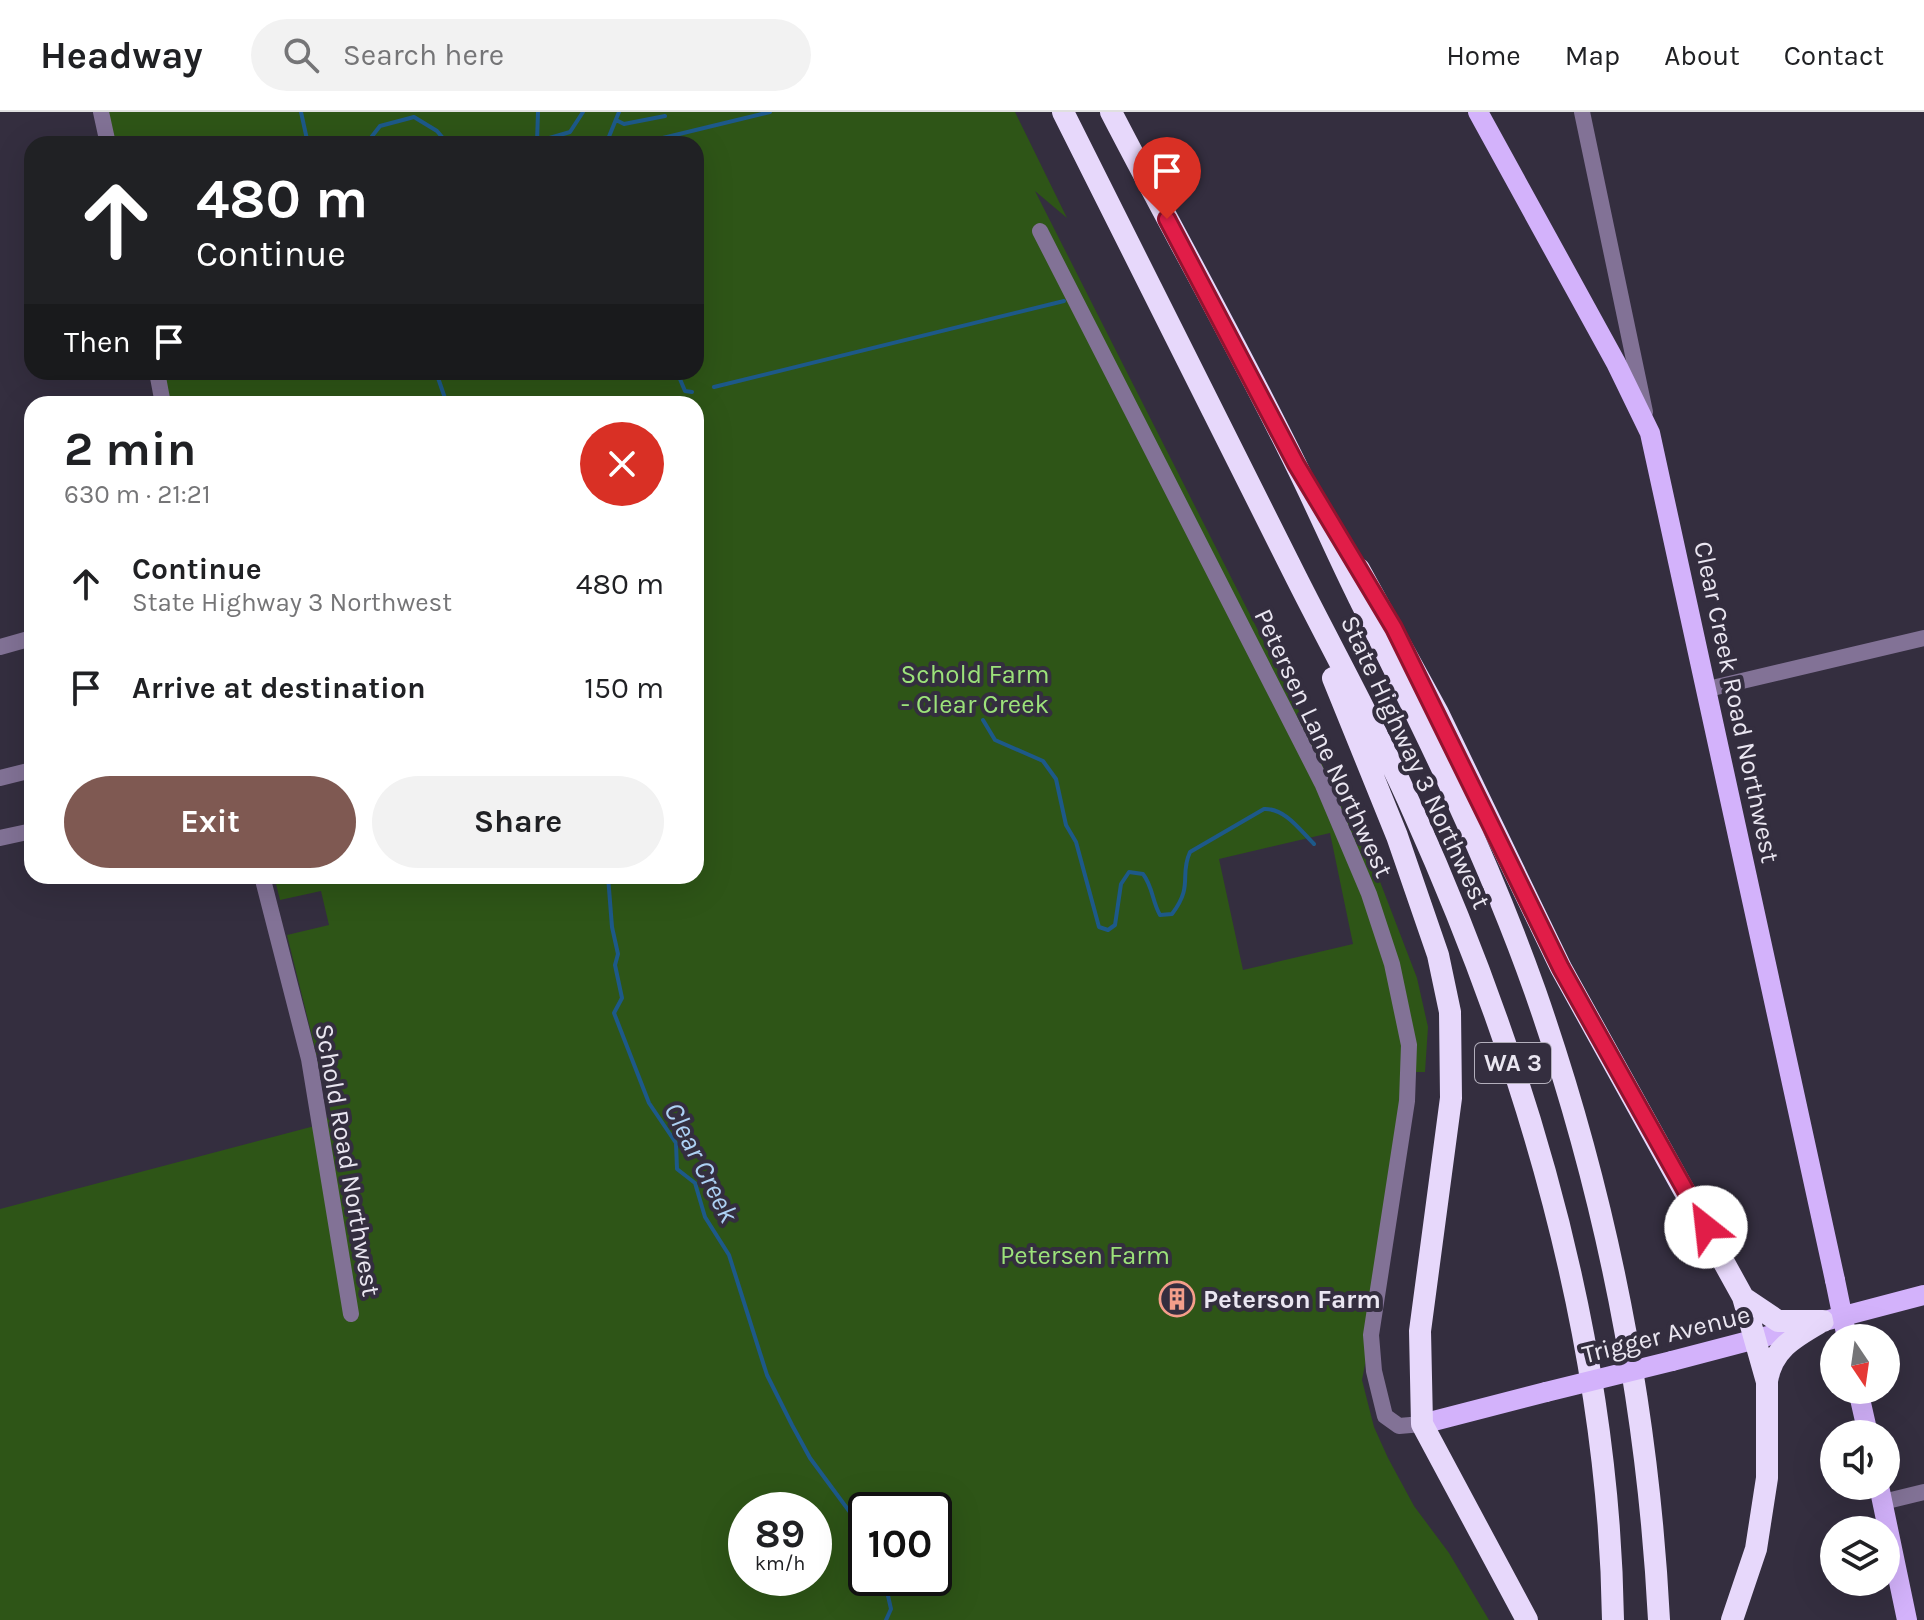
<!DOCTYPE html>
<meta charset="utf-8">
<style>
:root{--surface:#fff;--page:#f2f2f2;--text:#202124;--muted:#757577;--line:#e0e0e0;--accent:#7f5952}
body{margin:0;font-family:Karla,sans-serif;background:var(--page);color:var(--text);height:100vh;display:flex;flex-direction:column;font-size:30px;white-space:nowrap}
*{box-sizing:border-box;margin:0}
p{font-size:26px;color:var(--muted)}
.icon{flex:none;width:44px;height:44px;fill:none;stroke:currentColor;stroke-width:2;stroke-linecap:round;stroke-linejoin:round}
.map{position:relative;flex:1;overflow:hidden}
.sheet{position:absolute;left:24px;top:284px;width:680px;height:488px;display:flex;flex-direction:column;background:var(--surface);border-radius:24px;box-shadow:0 8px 32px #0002}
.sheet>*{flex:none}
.hud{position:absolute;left:24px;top:24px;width:680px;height:244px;border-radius:24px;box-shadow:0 8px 32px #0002;background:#202124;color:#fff;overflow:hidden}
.needle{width:52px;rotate:167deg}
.fabs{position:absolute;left:1820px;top:1212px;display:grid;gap:16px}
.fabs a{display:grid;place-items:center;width:80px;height:80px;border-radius:50%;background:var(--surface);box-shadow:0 8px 32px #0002;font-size:40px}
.speed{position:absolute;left:728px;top:1380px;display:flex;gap:16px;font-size:40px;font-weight:700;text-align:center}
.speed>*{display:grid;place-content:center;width:104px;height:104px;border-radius:50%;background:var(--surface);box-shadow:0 8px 32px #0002;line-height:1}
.speed small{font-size:20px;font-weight:400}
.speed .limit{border:4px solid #111;border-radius:12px;background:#fff;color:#111}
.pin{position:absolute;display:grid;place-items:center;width:68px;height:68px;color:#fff;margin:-82px -34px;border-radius:50% 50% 50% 0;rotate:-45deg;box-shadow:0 0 8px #0007}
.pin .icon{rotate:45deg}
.me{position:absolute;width:88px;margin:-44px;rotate:331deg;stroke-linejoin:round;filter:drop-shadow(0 0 6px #0008)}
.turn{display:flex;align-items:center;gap:28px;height:168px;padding:0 40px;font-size:36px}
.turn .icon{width:104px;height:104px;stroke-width:2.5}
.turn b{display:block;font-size:56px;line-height:68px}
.then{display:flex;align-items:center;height:76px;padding:0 40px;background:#0003;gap:16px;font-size:30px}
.round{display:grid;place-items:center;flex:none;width:84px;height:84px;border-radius:42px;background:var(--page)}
.head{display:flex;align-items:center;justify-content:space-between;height:136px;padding:0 40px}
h1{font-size:48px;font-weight:700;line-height:60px}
.action{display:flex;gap:16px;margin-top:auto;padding:16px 40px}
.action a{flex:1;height:92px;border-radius:48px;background:var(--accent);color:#fff;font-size:32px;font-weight:700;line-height:92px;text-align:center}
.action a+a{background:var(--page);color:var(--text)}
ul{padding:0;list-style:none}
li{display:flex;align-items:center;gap:24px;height:104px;padding:0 40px}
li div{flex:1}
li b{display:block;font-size:30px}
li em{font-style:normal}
header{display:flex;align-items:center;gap:48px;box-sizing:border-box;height:112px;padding:0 40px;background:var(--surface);border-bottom:2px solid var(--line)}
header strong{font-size:38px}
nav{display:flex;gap:44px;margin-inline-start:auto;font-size:28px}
.search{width:560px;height:72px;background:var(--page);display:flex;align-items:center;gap:20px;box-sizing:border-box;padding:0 28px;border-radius:44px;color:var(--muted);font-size:30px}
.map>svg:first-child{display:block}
.green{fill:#2e5517;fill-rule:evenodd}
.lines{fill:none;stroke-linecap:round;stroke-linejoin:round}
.stream{stroke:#1d5989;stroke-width:4}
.minor{stroke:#827296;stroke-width:16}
.major{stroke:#d3b2fb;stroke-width:20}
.highway{stroke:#e7d8fb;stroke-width:22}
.major-bridge{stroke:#d3b2fb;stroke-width:20}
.route-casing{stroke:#92132f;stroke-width:20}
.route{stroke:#e11d48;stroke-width:14}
.labels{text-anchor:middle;stroke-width:8;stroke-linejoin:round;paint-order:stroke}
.shield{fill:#342e3f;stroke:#b3afbc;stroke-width:2}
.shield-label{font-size:24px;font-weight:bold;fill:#eae6f1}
.park-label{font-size:26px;fill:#9ce27a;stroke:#342e3f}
.street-label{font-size:26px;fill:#eae6f1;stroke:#342e3f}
.poi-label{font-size:26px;font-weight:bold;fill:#eae6f1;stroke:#342e3f;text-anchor:start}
.water-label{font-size:28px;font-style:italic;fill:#add1f4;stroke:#342e3f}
</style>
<header>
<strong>Headway</strong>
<div class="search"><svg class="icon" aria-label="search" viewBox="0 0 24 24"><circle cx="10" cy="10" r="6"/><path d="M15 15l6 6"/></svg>Search here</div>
<nav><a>Home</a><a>Map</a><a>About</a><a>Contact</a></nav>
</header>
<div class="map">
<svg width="1924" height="1508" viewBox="0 0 1924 1508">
<rect width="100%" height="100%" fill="#342e3f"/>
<path class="green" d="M 101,0 L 1015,0 L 1067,106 L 1035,79 L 1310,621 L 1329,670 L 1379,767 L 1417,866 L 1428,915 L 1425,960 L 1411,960 L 1383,1160 L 1362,1268 L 1374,1315 L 1388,1346 L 1414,1394 L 1449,1441 L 1489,1508 L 0,1508 L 0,1097 L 322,1012 L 331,1001 L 287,823 L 329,813 L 321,779 L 280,788 L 274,764 L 696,764 L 696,292 L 163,292 L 157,260 L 696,260 L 696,32 L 108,32 ZM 1330,721 L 1353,832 L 1243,858 L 1219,747 ZM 746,1398 L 814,1398 L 814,1466 L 746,1466 ZM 866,1398 L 934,1398 L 934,1466 L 866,1466 Z"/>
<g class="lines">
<path class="stream" d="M 301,0 L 308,32
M 616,8 L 624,12 L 665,4
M 537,30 L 538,0
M 366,32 L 380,14 L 414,5 L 437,19 L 448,32
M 529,32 L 570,20 L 583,0
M 606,32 L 619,0
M 638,32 L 770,0
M 436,260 L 447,292
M 677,260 L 685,279 L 692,280
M 714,275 L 1064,189
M 983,608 L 995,628 L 1043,649 L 1056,667 L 1066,713 L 1076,730 L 1099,815 L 1108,818 L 1115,813 L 1121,772 L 1129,760 L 1143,762 C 1153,775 1152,789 1160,803 L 1172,802 C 1194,773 1179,764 1190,740 L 1264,697 C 1285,696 1300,718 1314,732
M 608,764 L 612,815 L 618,842 L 615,853 L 622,886 L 614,901 L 649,991 L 676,1031 L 677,1057 L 695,1071 L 705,1105 L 729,1143 L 767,1263 L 792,1313 L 810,1346 L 866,1422
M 884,1466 L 891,1497 L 886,1508"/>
<path class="minor" d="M 101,0 L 108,32
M 1582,0 L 1645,300
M 1040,119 L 1322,671 L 1369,782 L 1392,852 L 1409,933 L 1407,989 L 1371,1223 L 1374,1259 L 1385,1304 L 1399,1314 L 1422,1312
M 157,260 L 163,292
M 0,535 L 32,526
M 1708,577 L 1924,526
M 0,666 L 32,658
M 0,726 L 32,719
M 262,764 L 309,947 L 351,1202
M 1883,1390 L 1924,1380"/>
<path class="major" d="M 1478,0 L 1616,251 L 1650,321 L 1835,1168
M 1672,1249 L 1924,1183
M 1858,1278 L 1868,1322
M 1422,1312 L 1546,1280
M 1879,1374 L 1907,1508"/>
<path class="highway" d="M 1063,0 C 1140,153 1216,306 1293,459 C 1333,539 1377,617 1413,699 C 1526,951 1609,1230 1613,1508
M 1111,0 C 1172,118 1238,234 1296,353 C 1318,397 1337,442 1359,486 C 1423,615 1487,743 1535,879 C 1606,1082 1648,1294 1659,1508
M 1359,457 L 1438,601 L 1561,856 L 1743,1185 L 1767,1270 L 1767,1366 L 1756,1437 L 1732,1508
M 1333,566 L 1397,724 L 1438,843 L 1450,900 L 1451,986 L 1420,1219 L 1422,1312 L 1527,1508
M 1744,1186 L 1778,1209 L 1823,1209
M 1767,1269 C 1772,1238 1793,1226 1819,1211"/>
<path class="major-bridge" d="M 1835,1168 L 1847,1226
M 1546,1280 L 1672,1249"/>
</g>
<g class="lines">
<g class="route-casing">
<path id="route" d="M 1167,107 L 1296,352 L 1394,516 L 1561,856 L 1706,1115"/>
</g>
<use href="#route" class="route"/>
</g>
<defs>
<g id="building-ring" transform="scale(1.8)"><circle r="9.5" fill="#342e3f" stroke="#f49e8a" stroke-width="1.5"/><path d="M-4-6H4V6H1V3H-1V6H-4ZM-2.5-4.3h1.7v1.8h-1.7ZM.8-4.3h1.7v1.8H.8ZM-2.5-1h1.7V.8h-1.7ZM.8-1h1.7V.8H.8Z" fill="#f49e8a"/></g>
</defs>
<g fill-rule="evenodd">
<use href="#building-ring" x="1177" y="1187"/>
</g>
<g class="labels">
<rect class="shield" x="1475" y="931" width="76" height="40" rx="6"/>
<g class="shield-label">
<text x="1513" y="959">WA 3</text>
</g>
<g class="park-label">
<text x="975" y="571">Schold Farm<tspan x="975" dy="30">- Clear Creek</tspan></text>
<text x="1085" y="1152">Petersen Farm</text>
</g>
<g class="street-label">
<text transform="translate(1737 590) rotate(78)" y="9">Clear Creek Road Northwest</text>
<text transform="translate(1324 631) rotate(65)" y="9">Petersen Lane Northwest</text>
<text transform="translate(1416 650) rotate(65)" y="9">State Highway 3 Northwest</text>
<text transform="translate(348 1048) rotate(80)" y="9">Schold Road Northwest</text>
<text transform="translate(1666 1222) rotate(-14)" y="9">Trigger Avenue</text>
</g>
<g class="poi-label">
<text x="1203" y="1196">Peterson Farm</text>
</g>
<g class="water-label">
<text transform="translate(702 1050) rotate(63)" y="10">Clear Creek</text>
</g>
</g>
</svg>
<div class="fabs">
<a><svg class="needle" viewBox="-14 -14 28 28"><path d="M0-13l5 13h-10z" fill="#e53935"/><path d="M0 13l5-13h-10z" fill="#757577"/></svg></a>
<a><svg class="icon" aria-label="sound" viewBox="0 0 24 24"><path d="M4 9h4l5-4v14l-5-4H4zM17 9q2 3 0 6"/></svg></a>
<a><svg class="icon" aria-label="layers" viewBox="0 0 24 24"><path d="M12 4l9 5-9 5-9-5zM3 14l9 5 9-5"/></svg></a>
</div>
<div class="speed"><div>89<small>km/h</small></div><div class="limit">100</div></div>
<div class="pin" style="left:1167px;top:107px;background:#d93025"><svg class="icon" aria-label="arrive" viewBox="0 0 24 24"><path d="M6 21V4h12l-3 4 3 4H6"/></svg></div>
<svg class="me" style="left:1706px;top:1115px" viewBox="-20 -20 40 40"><circle r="19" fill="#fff"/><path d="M0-13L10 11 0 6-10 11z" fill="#e11d48"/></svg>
<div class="hud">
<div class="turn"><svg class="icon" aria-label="ahead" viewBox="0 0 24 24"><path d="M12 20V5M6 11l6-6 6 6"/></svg><div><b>480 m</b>Continue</div></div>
<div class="then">Then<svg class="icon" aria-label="arrive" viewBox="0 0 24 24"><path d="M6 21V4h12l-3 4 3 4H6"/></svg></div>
</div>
<section class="sheet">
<div class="head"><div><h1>2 min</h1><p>630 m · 21:21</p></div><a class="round" style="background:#d93025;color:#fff"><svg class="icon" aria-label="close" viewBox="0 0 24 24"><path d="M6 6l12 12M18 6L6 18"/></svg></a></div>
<ul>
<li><svg class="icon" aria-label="ahead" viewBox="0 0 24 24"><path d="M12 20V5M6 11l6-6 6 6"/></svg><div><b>Continue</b><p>State Highway 3 Northwest</p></div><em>480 m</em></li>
<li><svg class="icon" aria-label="arrive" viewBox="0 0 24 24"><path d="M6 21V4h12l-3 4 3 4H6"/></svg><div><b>Arrive at destination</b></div><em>150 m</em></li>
</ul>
<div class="action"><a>Exit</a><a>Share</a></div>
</section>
</div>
